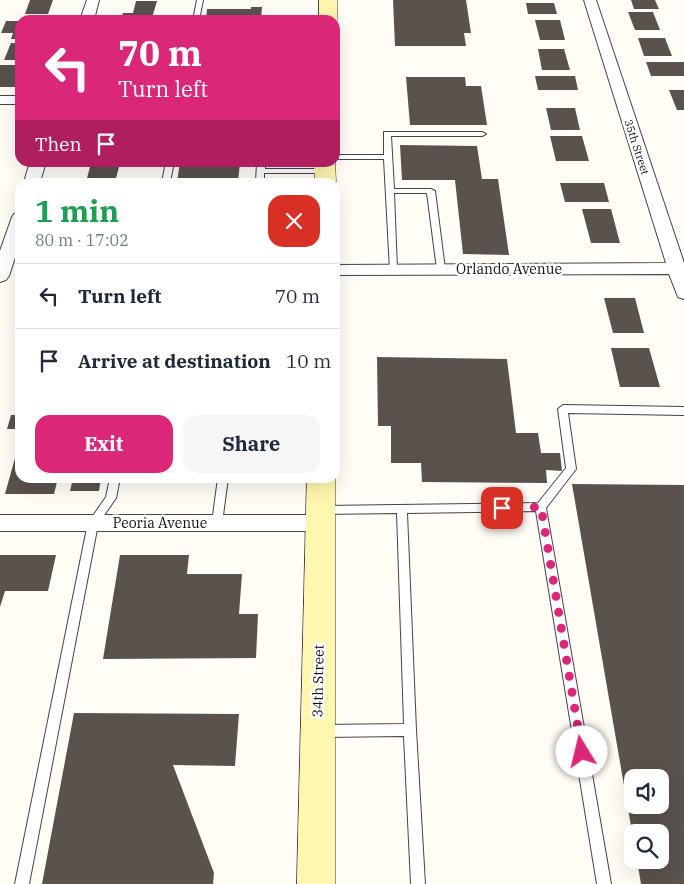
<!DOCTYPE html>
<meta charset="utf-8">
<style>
:root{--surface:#fff;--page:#f6f6f7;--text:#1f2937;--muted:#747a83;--line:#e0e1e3;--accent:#db2777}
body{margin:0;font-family:"IBM Plex Serif",serif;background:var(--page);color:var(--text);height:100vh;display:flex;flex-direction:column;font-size:19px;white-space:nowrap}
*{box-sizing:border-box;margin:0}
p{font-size:16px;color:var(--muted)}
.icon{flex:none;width:28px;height:28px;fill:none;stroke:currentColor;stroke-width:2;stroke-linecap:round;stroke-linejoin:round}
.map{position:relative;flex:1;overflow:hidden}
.sheet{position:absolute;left:15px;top:178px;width:325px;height:305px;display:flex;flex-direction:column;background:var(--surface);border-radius:15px;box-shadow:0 5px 20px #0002}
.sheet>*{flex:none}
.top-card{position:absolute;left:15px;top:15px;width:325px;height:152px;border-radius:15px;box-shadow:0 5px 20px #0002;background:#db2777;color:#fff;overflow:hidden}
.tools{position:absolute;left:624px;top:769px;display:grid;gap:10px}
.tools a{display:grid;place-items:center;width:45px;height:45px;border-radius:10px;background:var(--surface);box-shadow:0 5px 20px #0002;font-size:25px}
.pin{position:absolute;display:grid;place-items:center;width:42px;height:42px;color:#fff;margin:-21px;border-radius:10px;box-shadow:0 2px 8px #0006}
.me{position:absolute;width:55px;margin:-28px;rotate:351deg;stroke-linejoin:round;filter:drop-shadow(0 0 4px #0008)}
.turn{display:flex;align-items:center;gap:18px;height:105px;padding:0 20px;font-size:22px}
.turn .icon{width:65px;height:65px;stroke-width:2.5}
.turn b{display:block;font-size:35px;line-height:42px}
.then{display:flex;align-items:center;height:48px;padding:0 20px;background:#0003;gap:10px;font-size:19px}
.round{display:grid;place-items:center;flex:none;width:52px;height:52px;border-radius:15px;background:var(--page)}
.head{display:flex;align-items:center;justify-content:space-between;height:85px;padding:0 20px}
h1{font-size:30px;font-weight:700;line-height:38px;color:#1e9e55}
.cta{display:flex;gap:10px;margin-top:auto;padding:10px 20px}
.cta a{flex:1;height:58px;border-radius:15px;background:var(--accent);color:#fff;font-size:20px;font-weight:700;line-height:58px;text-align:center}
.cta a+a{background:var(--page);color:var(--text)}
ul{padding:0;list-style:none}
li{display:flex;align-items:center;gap:15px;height:65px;padding:0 20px;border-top:1px solid var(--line)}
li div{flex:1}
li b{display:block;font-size:19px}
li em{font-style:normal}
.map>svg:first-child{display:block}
.building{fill:#5a524d;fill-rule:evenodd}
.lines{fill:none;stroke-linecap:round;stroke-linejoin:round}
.lane-casing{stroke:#444;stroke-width:2}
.street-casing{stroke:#444;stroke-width:2}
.secondary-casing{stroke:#333;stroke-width:1}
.lane{fill:#fff;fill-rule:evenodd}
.street{fill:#fff;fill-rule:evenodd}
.secondary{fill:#fff6b0;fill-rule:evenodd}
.route{stroke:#db2777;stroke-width:9;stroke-dasharray:0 16.2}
.labels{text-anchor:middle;stroke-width:5;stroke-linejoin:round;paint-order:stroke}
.far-street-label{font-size:11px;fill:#111;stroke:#fff}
.street-label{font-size:14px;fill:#111;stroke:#fff}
</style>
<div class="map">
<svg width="684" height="884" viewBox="0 0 684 884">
<rect width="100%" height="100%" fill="#fffdf5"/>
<path class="building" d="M 30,0 L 53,0 L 48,14 L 25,14 Z
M 393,0 L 466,0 L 471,33 L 464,33 L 466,46 L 395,46 Z
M 631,0 L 655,0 L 659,9 L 634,9 Z
M 136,1 L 157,1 L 152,18 L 121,18 L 123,13 L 133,13 Z
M 526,3 L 554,3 L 557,14 L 528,14 Z
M 251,7 L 262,7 L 261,20 L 206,20 L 207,9 L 251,9 Z
M 628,12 L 653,12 L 660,30 L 635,30 Z
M 535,20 L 560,20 L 565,40 L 540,40 Z
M 6,21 L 20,21 L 20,39 L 11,39 L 13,33 L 1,33 Z
M 638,38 L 665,38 L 672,56 L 644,56 Z
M 11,43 L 20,43 L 20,60 L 4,60 Z
M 538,49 L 564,49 L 570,70 L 542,70 Z
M 646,62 L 684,62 L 684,76 L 651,76 Z
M 0,65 L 20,65 L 20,73 L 15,87 L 0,87 Z
M 535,76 L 575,76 L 578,90 L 538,90 Z
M 406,77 L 465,77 L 466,86 L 481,86 L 487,125 L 410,125 Z
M 669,90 L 684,90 L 684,110 L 677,110 Z
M 546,108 L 575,108 L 580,130 L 551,130 Z
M 550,136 L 582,136 L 589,161 L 556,161 Z
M 400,145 L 477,146 L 482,179 L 498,179 L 509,255 L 463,254 L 455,180 L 402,180 Z
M 180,162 L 240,162 L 238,182 L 177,182 Z
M 91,163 L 120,163 L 115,182 L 86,182 Z
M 560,183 L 604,183 L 609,202 L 565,202 Z
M 582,209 L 611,209 L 620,243 L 591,243 Z
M 604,298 L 635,298 L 644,333 L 613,333 Z
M 611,348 L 649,348 L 660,387 L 620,387 Z
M 377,357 L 507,359 L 516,433 L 538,433 L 541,453 L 560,453 L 562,471 L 546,470 L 547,483 L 422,482 L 421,463 L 391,463 L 391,426 L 378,426 Z
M 11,415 L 20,415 L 20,429 L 7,429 Z
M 20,440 L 20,478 L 58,478 L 54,494 L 5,494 Z
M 73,478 L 101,478 L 99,491 L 70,491 Z
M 572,484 L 684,485 L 684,884 L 641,884 L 637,860 L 660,860 L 660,832 L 632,832 ZM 632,778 L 660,778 L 660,805 L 632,805 Z
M 0,555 L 56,555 L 48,591 L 5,591 L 0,607 Z
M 120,555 L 189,555 L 187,574 L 242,574 L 239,614 L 258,614 L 256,658 L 103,659 Z
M 74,713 L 239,714 L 235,766 L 173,765 L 214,873 L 213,884 L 42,884 Z"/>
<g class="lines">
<g class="lane-casing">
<path id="lane" d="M 197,0 L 203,0 L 199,20 L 193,20 Z
M 384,132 L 482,132 L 486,134 L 482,136 L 391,136 L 394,189 L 431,189 L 435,191 L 445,269 L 444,271 L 441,272 L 437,269 L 427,193 L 394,193 L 397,269 L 393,272 L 390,271 L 384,159 L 335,159 L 335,155 L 384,155 Z
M 166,162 L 174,162 L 170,182 L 162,182 Z
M 257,162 L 265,162 L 265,169 L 325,169 L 329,171 L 325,173 L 264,173 L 264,182 L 256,182 Z
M 563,405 L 684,407 L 684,415 L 568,413 L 576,469 L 546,508 L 611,884 L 597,884 L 536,511 L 407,513 L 416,730 L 425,884 L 411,884 L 404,736 L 323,737 L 319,735 L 317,731 L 319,727 L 323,725 L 404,724 L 397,513 L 323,514 L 319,513 L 318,510 L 319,507 L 323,506 L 538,503 L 566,468 L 558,409 Z
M 110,478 L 120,478 L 116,498 L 98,524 L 29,884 L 15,884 L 88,523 L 106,497 Z
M 218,478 L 228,478 L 222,523 L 221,526 L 213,526 L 212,523 Z"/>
</g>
<g class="street-casing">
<path id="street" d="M 87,0 L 99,0 L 94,20 L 80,20 Z
M 584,0 L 596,0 L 684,263 L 684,299 L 678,297 L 669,274 L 335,275 L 335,265 L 666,263 Z
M 0,96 L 20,96 L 20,104 L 0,104 Z
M 30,162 L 46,162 L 40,182 L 24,182 Z
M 20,212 L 20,242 L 9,276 L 6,280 L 0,282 L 0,251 L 12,217 L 14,214 Z
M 0,515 L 320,515 L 328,517 L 331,523 L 328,529 L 320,531 L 0,531 Z"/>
</g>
<g class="secondary-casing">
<path id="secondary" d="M 319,0 L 337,0 L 337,20 L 335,23 L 335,20 L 319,20 Z
M 335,161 L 336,182 L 335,183 L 315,182 L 314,162 Z
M 307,478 L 335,478 L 335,884 L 297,884 Z"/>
</g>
<use href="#lane" class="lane"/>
<use href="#street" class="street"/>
<use href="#secondary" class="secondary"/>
</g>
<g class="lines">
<path class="route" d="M 502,508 L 541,507 L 582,752"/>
</g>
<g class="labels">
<g class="far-street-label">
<text transform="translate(637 147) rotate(72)" y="4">35th Street</text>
</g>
<g class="street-label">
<text x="509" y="274">Orlando Avenue</text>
<text x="160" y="528">Peoria Avenue</text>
<text transform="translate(318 681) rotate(-89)" y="5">34th Street</text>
</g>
</g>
</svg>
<div class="tools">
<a><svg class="icon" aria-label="sound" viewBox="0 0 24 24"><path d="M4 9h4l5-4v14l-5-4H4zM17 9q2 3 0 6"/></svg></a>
<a><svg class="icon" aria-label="search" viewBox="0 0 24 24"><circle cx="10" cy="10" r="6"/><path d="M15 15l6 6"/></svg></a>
</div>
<div class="pin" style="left:502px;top:508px;background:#d93025"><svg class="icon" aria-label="arrive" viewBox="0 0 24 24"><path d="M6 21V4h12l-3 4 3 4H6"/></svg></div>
<svg class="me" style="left:582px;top:752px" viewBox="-20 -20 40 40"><circle r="19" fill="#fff"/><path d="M0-13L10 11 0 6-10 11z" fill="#db2777"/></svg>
<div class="top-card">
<div class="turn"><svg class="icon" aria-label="left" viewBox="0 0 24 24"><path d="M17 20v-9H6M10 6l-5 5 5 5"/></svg><div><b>70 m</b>Turn left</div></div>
<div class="then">Then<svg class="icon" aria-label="arrive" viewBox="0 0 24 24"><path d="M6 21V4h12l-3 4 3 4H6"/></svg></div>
</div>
<section class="sheet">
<div class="head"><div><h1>1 min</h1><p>80 m · 17:02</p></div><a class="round" style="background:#d93025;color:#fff"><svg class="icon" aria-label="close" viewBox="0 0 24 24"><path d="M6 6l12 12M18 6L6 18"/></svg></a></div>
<ul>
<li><svg class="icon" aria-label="left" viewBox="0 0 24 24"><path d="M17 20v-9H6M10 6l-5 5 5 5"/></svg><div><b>Turn left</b></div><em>70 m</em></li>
<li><svg class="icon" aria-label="arrive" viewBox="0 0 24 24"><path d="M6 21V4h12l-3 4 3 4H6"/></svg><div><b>Arrive at destination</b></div><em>10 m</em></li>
</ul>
<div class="cta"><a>Exit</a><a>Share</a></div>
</section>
</div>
